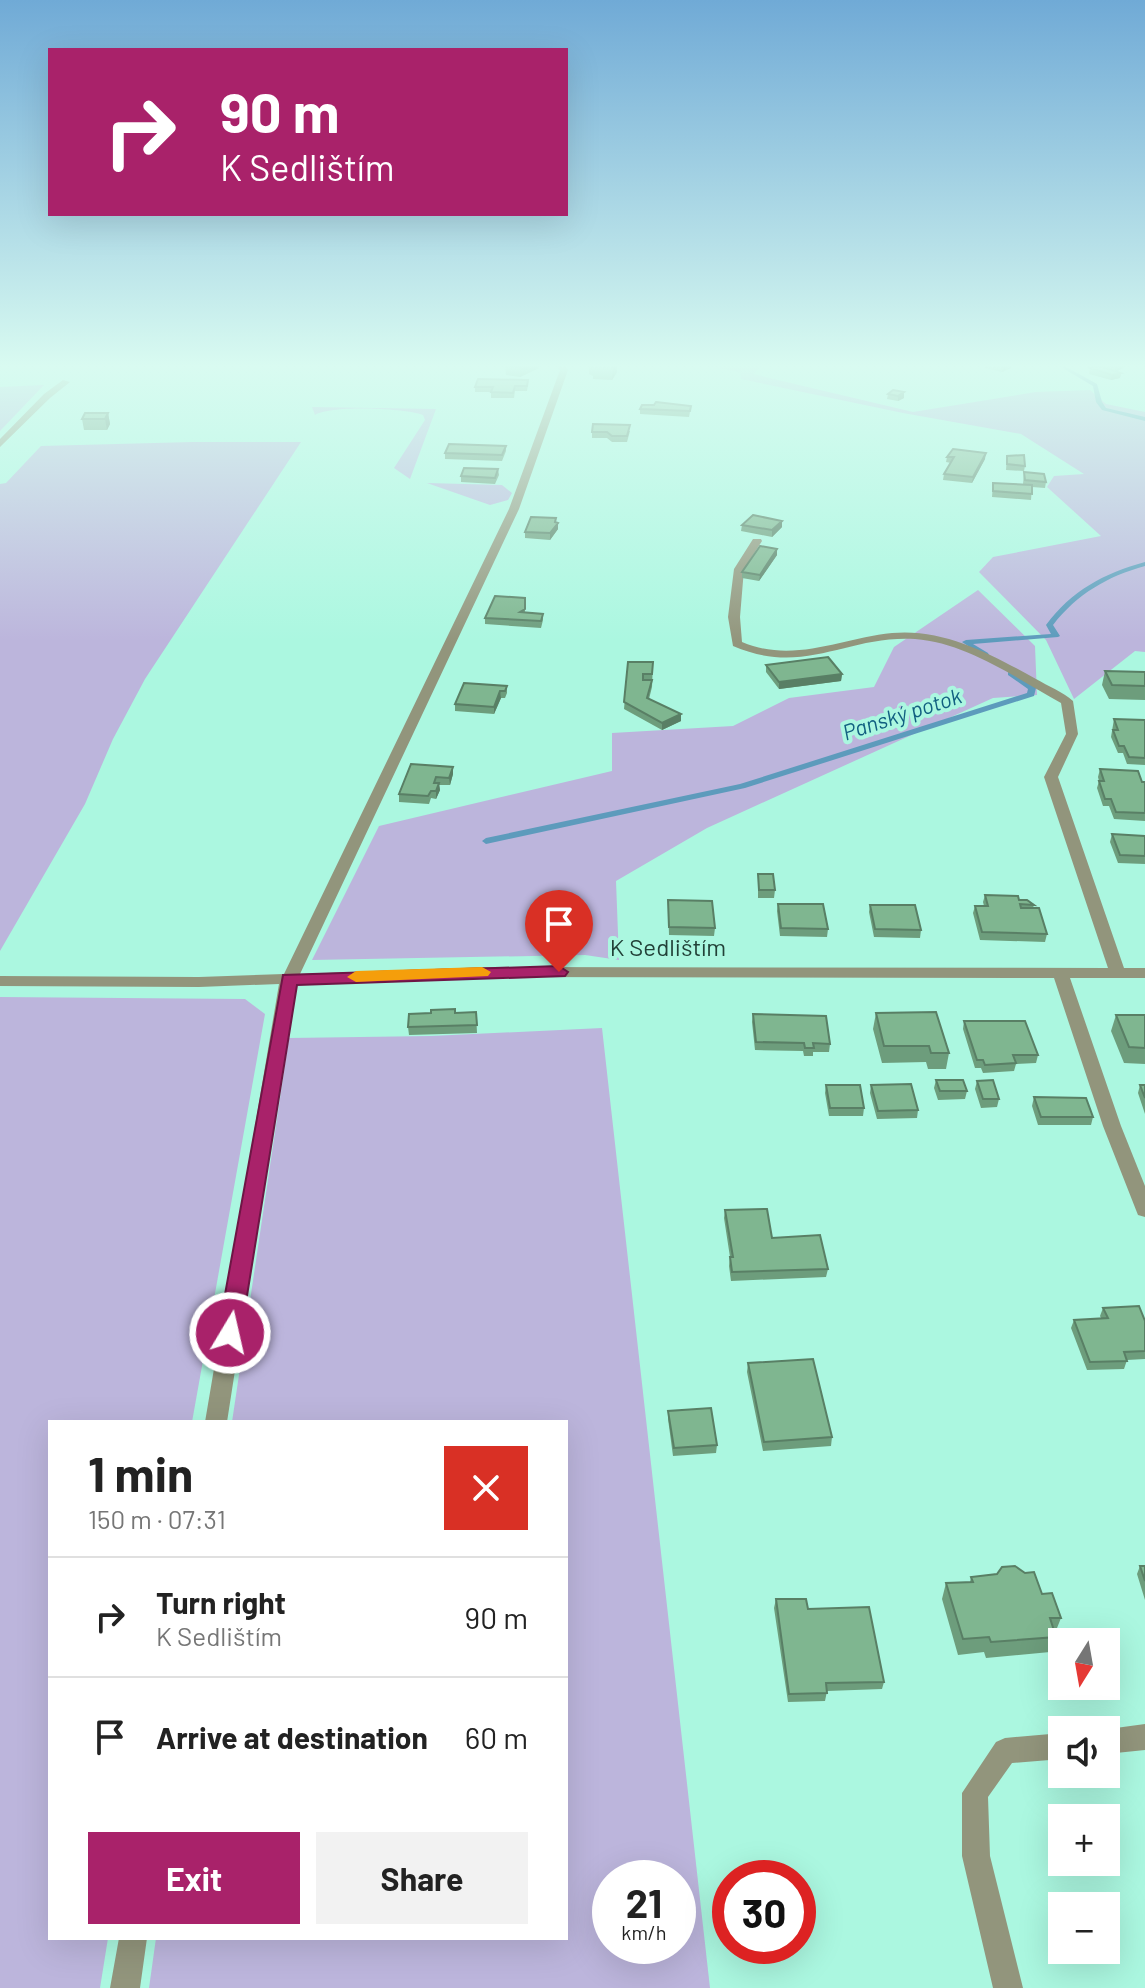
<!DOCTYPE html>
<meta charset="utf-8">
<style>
:root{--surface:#fff;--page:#f2f2f2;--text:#222;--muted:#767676;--line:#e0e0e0;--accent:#a9226a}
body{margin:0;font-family:Barlow,sans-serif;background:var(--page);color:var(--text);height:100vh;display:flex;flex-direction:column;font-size:30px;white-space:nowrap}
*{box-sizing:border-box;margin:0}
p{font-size:26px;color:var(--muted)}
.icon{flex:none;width:44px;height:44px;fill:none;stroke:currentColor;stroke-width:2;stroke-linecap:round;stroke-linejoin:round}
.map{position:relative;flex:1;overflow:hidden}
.details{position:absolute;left:48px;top:1420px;width:520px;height:520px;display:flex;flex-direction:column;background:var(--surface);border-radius:0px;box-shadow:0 8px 32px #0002}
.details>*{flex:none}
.banner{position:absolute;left:48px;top:48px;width:520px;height:168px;border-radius:0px;box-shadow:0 8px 32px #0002;background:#a9226a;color:#fff;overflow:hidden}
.needle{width:52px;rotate:191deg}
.buttons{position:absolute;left:1048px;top:1628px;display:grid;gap:16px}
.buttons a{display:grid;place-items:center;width:72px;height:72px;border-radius:0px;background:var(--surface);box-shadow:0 8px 32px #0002;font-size:40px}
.speed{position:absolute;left:592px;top:1860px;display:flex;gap:16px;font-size:40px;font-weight:700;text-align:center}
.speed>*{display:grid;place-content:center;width:104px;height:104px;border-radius:50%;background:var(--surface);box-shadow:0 8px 32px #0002;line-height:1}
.speed small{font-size:20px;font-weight:400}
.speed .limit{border:12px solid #d22;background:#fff;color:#111}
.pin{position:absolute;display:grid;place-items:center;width:68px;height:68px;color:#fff;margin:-82px -34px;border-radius:50% 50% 50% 0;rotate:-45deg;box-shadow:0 0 8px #0007}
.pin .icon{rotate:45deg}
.me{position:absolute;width:88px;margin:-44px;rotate:9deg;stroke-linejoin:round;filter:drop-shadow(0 0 6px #0008)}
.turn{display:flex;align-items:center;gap:28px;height:168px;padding:0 40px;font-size:36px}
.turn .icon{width:104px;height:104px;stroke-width:2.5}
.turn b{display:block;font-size:56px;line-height:68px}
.round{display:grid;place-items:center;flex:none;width:84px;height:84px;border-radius:0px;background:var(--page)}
.overview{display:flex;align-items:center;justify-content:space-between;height:136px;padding:0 40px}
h1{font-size:48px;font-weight:700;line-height:60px}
.cta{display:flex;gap:16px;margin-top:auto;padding:16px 40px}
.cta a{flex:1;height:92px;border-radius:0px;background:var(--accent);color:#fff;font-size:32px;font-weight:700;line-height:92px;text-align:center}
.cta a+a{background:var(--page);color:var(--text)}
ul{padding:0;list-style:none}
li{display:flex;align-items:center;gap:24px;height:120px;padding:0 40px;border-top:2px solid var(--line)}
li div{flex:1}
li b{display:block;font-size:30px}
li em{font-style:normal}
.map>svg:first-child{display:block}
.green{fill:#bcb5dc;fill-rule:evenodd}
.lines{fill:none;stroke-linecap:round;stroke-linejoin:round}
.stream{fill:#5d9bbc;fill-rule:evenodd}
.minor{fill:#92957c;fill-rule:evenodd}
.wall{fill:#6d9d7c}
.shaded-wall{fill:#597f65}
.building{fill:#7fb690;stroke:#597f65;stroke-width:2}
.route{fill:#a9226a;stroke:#6e1645;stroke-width:2}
.slow{fill:#f59e0b}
.labels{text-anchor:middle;stroke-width:8;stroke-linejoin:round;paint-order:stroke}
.far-water-label{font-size:22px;font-style:italic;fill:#115f80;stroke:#abf7e0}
.street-label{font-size:24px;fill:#224138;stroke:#abf7e0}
</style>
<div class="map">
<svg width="1145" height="1988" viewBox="0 0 1145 1988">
<rect width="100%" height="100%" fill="#abf7e0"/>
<path class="green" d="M 697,364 L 764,364 L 753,374 L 913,412 L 1036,392 L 1090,390 L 1106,404 L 1145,412 L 1145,652 L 1135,651 L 1074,699 L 1046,640 L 979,572 L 993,557 L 1101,536 L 1047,487 L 1054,476 L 1084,474 L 1021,434 L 903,413 L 741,379 L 740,372 Z
M 44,385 L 0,431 L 0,387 Z
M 312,407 L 436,409 L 410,479 L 394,468 L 425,420 L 423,415 C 404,408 331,405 315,415 Z
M 192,442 L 301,442 L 145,679 L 113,739 L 85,804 L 0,951 L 0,484 L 6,483 L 41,446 Z
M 427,483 L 502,485 L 512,493 L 508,500 L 490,505 Z
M 978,590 L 1035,646 L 1037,695 L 993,698 L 707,828 L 616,881 L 619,960 L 585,955 L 312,960 L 379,826 L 612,771 L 612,733 L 733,726 L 789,698 L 874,687 L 894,647 Z
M 0,997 L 245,999 L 265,1014 L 192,1422 L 50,1422 L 50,1938 L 108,1938 L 100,1988 L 0,1988 Z
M 602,1028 L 710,1988 L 149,1988 L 156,1938 L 566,1938 L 566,1422 L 232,1422 L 289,1038 L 431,1036 ZM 610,1878 L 678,1878 L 678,1946 L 610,1946 Z"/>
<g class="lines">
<path class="stream" d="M 1056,364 L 1061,364 L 1097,384 L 1102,402 L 1106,408 L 1145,417 L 1145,421 L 1102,410 L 1096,402 L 1093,386 Z
M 1145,562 L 1145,566 C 1108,576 1077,594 1053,625 L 1060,636 L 1058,637 L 973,644 L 988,653 L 989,655 L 985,657 L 962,642 L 966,640 L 1051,634 L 1046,625 C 1071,591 1104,573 1145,562 Z
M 1008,671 L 1014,671 L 1035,686 L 1036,688 L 1034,696 L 745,788 L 486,844 L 482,841 L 486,838 L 740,784 L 1027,693 L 1028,689 L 1008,675 Z"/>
<path class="minor" d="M 555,364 L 563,364 L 568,370 L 519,509 L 300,974 L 486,967 L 1108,968 L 1044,777 L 1066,734 L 1061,703 C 1016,678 967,643 915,639 C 846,635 805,677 733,646 L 728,617 L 734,569 L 753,539 L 761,539 L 762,541 L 744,569 L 740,617 L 742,642 C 794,664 841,638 892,633 C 944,628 993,655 1036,679 C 1048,686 1063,692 1073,701 L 1078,734 L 1058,777 L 1124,968 L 1145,968 L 1145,978 L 1070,978 L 1121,1126 L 1145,1186 L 1145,1217 L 1138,1215 L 1136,1210 L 1103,1126 L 1054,978 L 486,977 L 295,984 L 227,1422 L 205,1422 L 279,984 L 199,987 L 0,986 L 0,976 L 199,977 L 284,974 L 509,509 L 560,370 Z
M 1140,364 L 1145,364 L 1145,366 L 1141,366 Z
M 63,380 L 70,382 L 50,398 L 0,447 L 0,439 L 44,394 Z
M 1145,1724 L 1145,1750 L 1106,1754 L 1106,1730 L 1101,1730 Z
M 1062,1733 L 1062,1759 L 1012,1763 L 988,1797 L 990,1856 L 1023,1988 L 993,1988 L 962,1856 L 962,1793 L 996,1742 L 1005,1738 Z
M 119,1938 L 147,1938 L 140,1988 L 110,1988 Z"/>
</g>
<path class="wall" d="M 506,364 L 539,364 L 539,368 L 520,377 L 506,375 L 505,365 Z
M 589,364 L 617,364 L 617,372 L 612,380 L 593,379 L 593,376 L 589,374 Z
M 985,364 L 1011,364 L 1011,368 L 1002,372 L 985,368 Z
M 1080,364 L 1129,364 L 1117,371 L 1121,373 L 1120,378 L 1111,380 L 1089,374 L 1090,368 L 1094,367 Z
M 528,385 L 527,391 L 515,391 L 514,398 L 491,398 L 491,392 L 475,392 L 475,387 Z
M 893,390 L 904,398 L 898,401 L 887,399 L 888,394 Z
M 691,406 L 689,417 L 640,414 L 640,409 Z
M 108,413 L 110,424 L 107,430 L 84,430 L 82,419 Z
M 630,431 L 627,442 L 612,442 L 607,438 L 592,438 L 592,432 Z
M 506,446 L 506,451 L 502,461 L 445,459 L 445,453 Z
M 1007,456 L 1025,466 L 1024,471 L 1006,470 Z
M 947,457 L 985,459 L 972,483 L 943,480 L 944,474 L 951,463 L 946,462 Z
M 498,469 L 499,475 L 495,484 L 461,482 L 461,476 Z
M 1024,472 L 1046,482 L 1045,488 L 1032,487 L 1031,500 L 992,497 L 993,483 L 1023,484 Z
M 782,521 L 782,527 L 772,537 L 741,531 L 742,525 Z
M 556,522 L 558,523 L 558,529 L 550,540 L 525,538 L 525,532 Z
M 777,549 L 777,555 L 759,581 L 742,578 L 742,572 Z
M 525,598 L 525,612 L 543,614 L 543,620 L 541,628 L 485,624 L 485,618 Z
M 628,662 L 653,662 L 652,687 L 649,699 L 681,721 L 662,730 L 624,709 Z
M 766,665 L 842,674 L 841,681 L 779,689 L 766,672 Z
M 1105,671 L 1145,672 L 1145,700 L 1109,699 L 1102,685 Z
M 507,686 L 507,693 L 505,698 L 501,698 L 494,714 L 455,711 L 455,704 Z
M 1114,719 L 1145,720 L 1145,765 L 1127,764 L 1123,753 L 1118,753 L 1111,737 Z
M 453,767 L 453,774 L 450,785 L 439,785 L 440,790 L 436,799 L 431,798 L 429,804 L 399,802 L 399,794 Z
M 1100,769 L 1145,782 L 1145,821 L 1114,819 L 1109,806 L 1103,806 L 1097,788 L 1099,781 L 1098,777 Z
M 1112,834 L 1145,836 L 1145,864 L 1118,863 L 1110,842 Z
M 758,874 L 775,890 L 774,898 L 758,898 Z
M 985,895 L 1019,900 L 1034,905 L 1033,908 L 1047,934 L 1045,942 L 980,940 L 973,913 L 975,906 L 984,906 L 983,902 Z
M 668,900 L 715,928 L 714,936 L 669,935 Z
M 778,904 L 828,929 L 827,937 L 780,936 L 777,911 Z
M 870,905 L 921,930 L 920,938 L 874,937 L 869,912 Z
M 476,1012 L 477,1033 L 409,1035 L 408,1027 L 455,1013 Z
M 876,1013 L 949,1053 L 946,1069 L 928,1069 L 926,1062 L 882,1063 L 873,1029 Z
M 753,1014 L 830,1044 L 829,1052 L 813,1052 L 813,1056 L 804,1056 L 803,1051 L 755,1050 L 752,1022 Z
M 1116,1015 L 1145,1015 L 1145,1064 L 1124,1063 L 1111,1031 Z
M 964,1021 L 1038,1055 L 1036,1063 L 1016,1064 L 1014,1071 L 983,1073 L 981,1068 L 975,1068 L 963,1029 Z
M 936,1080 L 967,1091 L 965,1099 L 938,1100 L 934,1088 Z
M 977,1081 L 999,1099 L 997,1107 L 981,1108 L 975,1089 Z
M 826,1085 L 864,1108 L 863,1116 L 829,1116 L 825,1093 Z
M 871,1085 L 918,1110 L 917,1118 L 877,1119 L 870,1093 Z
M 1140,1085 L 1145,1085 L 1145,1114 L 1138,1093 Z
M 1034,1097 L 1093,1117 L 1091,1125 L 1038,1125 L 1032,1106 Z
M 725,1210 L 828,1269 L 826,1277 L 731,1281 L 729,1266 L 730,1257 L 724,1218 Z
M 1103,1308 L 1145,1321 L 1145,1359 L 1127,1360 L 1124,1369 L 1087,1370 L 1071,1328 L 1074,1320 L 1101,1318 L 1100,1316 Z
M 748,1363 L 832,1437 L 831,1446 L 763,1451 L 747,1372 Z
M 668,1411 L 717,1445 L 716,1453 L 673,1456 L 668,1419 Z
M 1140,1566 L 1145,1566 L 1145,1600 L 1137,1574 Z
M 971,1577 L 1042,1594 L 1061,1618 L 1055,1633 L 1056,1637 L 1050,1652 L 986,1658 L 984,1652 L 958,1655 L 942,1599 L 946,1583 L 970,1582 Z
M 776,1599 L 808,1609 L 884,1682 L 882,1689 L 827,1691 L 825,1701 L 788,1702 L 774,1608 Z"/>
<path class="shaded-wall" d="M 527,364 L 539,364 L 539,368 L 520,377 L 520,367 Z
M 613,364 L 617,364 L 617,372 L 612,380 Z
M 1009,364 L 1011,364 L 1011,368 L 1002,372 L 1003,366 Z
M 1123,364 L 1129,364 L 1115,373 L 1116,367 Z
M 1121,373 L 1120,378 L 1111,380 L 1112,375 Z
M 904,392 L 904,398 L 898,401 L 898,396 Z
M 108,413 L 110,424 L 107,430 L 105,419 Z
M 986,453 L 985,459 L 972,483 L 973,477 Z
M 556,518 L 556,524 L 558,523 L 558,529 L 550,540 L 550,533 Z
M 782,521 L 782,527 L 772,537 L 772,530 Z
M 777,549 L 777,555 L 759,581 L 760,575 Z
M 842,674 L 841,681 L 779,689 L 779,682 Z
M 500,691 L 501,698 L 494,714 L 494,707 Z
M 681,714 L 681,721 L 662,730 L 662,723 Z
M 453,767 L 453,774 L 450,785 L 449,778 Z
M 439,783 L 440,790 L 436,799 L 436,791 Z"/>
<path class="building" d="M 506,364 L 527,364 L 520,367 L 505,365 Z
M 992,364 L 1009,364 L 1003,366 Z
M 1102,364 L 1123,364 L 1116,367 Z
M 1099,366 L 1121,373 L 1112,375 L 1090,368 Z
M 478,379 L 528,380 L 527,386 L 515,386 L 513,393 L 491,392 L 493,387 L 475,387 Z
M 893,390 L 904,392 L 898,396 L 888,394 Z
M 656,402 L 691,406 L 690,411 L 640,409 L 642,405 L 654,405 Z
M 85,413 L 108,413 L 105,419 L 82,419 Z
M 593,424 L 630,425 L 627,436 L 612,436 L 607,432 L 592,432 Z
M 449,444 L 506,446 L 502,455 L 445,453 Z
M 953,449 L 986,453 L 973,477 L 944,474 L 954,457 L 947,457 Z
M 1024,455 L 1025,466 L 1007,464 L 1007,456 Z
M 464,468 L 498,469 L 495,478 L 461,476 Z
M 1024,472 L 1044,474 L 1046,482 L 1025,480 Z
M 993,483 L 1032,485 L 1032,494 L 993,491 Z
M 753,515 L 782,521 L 772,530 L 742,525 Z
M 531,517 L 556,518 L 555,522 L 558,523 L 550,533 L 525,532 Z
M 760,546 L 777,549 L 760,575 L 742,572 Z
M 495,596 L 525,598 L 525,609 L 520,612 L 543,614 L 541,621 L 485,618 Z
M 828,657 L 842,674 L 779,682 L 766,665 Z
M 628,662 L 653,662 L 652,674 L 643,674 L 643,680 L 652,680 L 647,698 L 681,714 L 662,723 L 624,702 Z
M 1105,671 L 1145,672 L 1145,686 L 1112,685 Z
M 464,683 L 507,686 L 505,691 L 500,691 L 494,707 L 455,704 Z
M 1114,719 L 1145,720 L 1145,758 L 1129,757 L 1124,746 L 1119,746 L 1113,730 L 1118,730 Z
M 411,764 L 453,767 L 449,778 L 436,777 L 434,783 L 439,783 L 436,791 L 431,791 L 428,796 L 399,794 Z
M 1100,769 L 1138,771 L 1142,782 L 1145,782 L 1145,813 L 1116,812 L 1111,799 L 1105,799 L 1099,781 L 1104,781 Z
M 1112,834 L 1145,836 L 1145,856 L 1120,855 Z
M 758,874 L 773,874 L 775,890 L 759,890 Z
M 985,895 L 1018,896 L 1019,900 L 1027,900 L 1034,905 L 1020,904 L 1021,908 L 1039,908 L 1047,934 L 982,932 L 975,906 L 988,906 Z
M 668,900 L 712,901 L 715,928 L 669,927 Z
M 778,904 L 823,904 L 828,929 L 781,928 Z
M 870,905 L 915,905 L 921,930 L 875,929 Z
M 455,1009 L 455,1013 L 476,1012 L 477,1025 L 408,1027 L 409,1014 L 431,1013 L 431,1010 Z
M 936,1012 L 949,1053 L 931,1053 L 929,1046 L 884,1046 L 876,1013 Z
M 753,1014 L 826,1016 L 830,1044 L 813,1043 L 814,1048 L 805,1048 L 804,1043 L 756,1042 Z
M 1116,1015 L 1145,1015 L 1145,1048 L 1129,1047 Z
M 964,1021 L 1025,1021 L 1038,1055 L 1013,1055 L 1016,1063 L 985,1065 L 983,1060 L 977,1060 Z
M 936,1080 L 963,1080 L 967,1091 L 940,1091 Z
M 993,1080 L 999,1099 L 983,1099 L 977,1081 Z
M 911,1084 L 918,1110 L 878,1111 L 871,1085 Z
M 826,1085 L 860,1085 L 864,1108 L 830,1108 Z
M 1140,1085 L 1145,1085 L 1145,1098 Z
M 1034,1097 L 1086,1098 L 1093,1117 L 1041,1117 Z
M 767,1209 L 772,1238 L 820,1235 L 828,1269 L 732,1272 L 730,1257 L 733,1257 L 725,1210 Z
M 1139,1306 L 1145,1321 L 1145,1351 L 1124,1352 L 1127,1361 L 1090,1362 L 1074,1320 L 1108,1318 L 1103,1308 Z
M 813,1359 L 832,1437 L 764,1442 L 748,1363 Z
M 711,1408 L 717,1445 L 674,1448 L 668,1411 Z
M 1015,1566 L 1025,1573 L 1034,1572 L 1042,1594 L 1052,1593 L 1061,1618 L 1050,1618 L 1056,1637 L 991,1642 L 989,1637 L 963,1639 L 946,1583 L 973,1582 L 971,1577 L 997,1574 L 1002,1567 Z
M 1140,1566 L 1145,1566 L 1145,1581 Z
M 776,1599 L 806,1599 L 808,1609 L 869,1607 L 884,1682 L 826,1683 L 827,1693 L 789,1694 Z"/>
<linearGradient id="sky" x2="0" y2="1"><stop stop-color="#70aad6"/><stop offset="0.57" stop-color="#d9fbf1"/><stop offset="1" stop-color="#d9fbf1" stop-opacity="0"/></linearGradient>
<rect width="1145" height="642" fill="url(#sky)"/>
<path class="route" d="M 559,966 L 568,972 L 565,976 L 297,985 L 241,1333 L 238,1339 L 230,1342 L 222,1339 L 218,1333 L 283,975 Z"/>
<path class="slow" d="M 482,967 L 491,972 L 488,976 L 356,982 L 347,977 L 356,971 Z"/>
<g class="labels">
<g class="far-water-label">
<text transform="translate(902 714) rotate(-18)" y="8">Panský potok</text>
</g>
<g class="street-label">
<text x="668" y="956">K Sedlištím</text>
</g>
</g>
</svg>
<div class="buttons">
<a><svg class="needle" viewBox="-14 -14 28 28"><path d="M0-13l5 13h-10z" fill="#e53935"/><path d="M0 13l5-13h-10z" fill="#767676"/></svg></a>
<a><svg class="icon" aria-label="sound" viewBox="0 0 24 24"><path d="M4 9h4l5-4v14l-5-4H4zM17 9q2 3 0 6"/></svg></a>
<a>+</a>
<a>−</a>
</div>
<div class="speed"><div>21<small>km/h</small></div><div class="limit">30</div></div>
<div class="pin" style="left:559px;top:972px;background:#d93025"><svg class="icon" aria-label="arrive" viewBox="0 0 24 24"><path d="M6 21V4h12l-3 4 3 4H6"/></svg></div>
<svg class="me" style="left:230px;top:1333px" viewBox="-20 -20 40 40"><circle r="17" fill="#a9226a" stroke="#fff" stroke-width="3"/><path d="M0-11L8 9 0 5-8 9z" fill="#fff"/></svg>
<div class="banner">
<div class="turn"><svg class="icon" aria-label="right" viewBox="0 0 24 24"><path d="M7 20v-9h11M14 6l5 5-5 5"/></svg><div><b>90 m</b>K Sedlištím</div></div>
</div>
<section class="details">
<div class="overview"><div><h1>1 min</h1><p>150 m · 07:31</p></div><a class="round" style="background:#d93025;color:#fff"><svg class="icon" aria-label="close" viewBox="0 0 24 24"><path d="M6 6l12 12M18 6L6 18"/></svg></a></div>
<ul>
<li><svg class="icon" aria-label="right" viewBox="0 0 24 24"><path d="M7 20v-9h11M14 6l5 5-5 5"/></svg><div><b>Turn right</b><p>K Sedlištím</p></div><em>90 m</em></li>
<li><svg class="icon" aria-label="arrive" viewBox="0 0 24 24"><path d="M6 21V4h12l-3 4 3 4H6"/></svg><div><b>Arrive at destination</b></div><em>60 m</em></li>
</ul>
<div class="cta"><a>Exit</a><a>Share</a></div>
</section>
</div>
